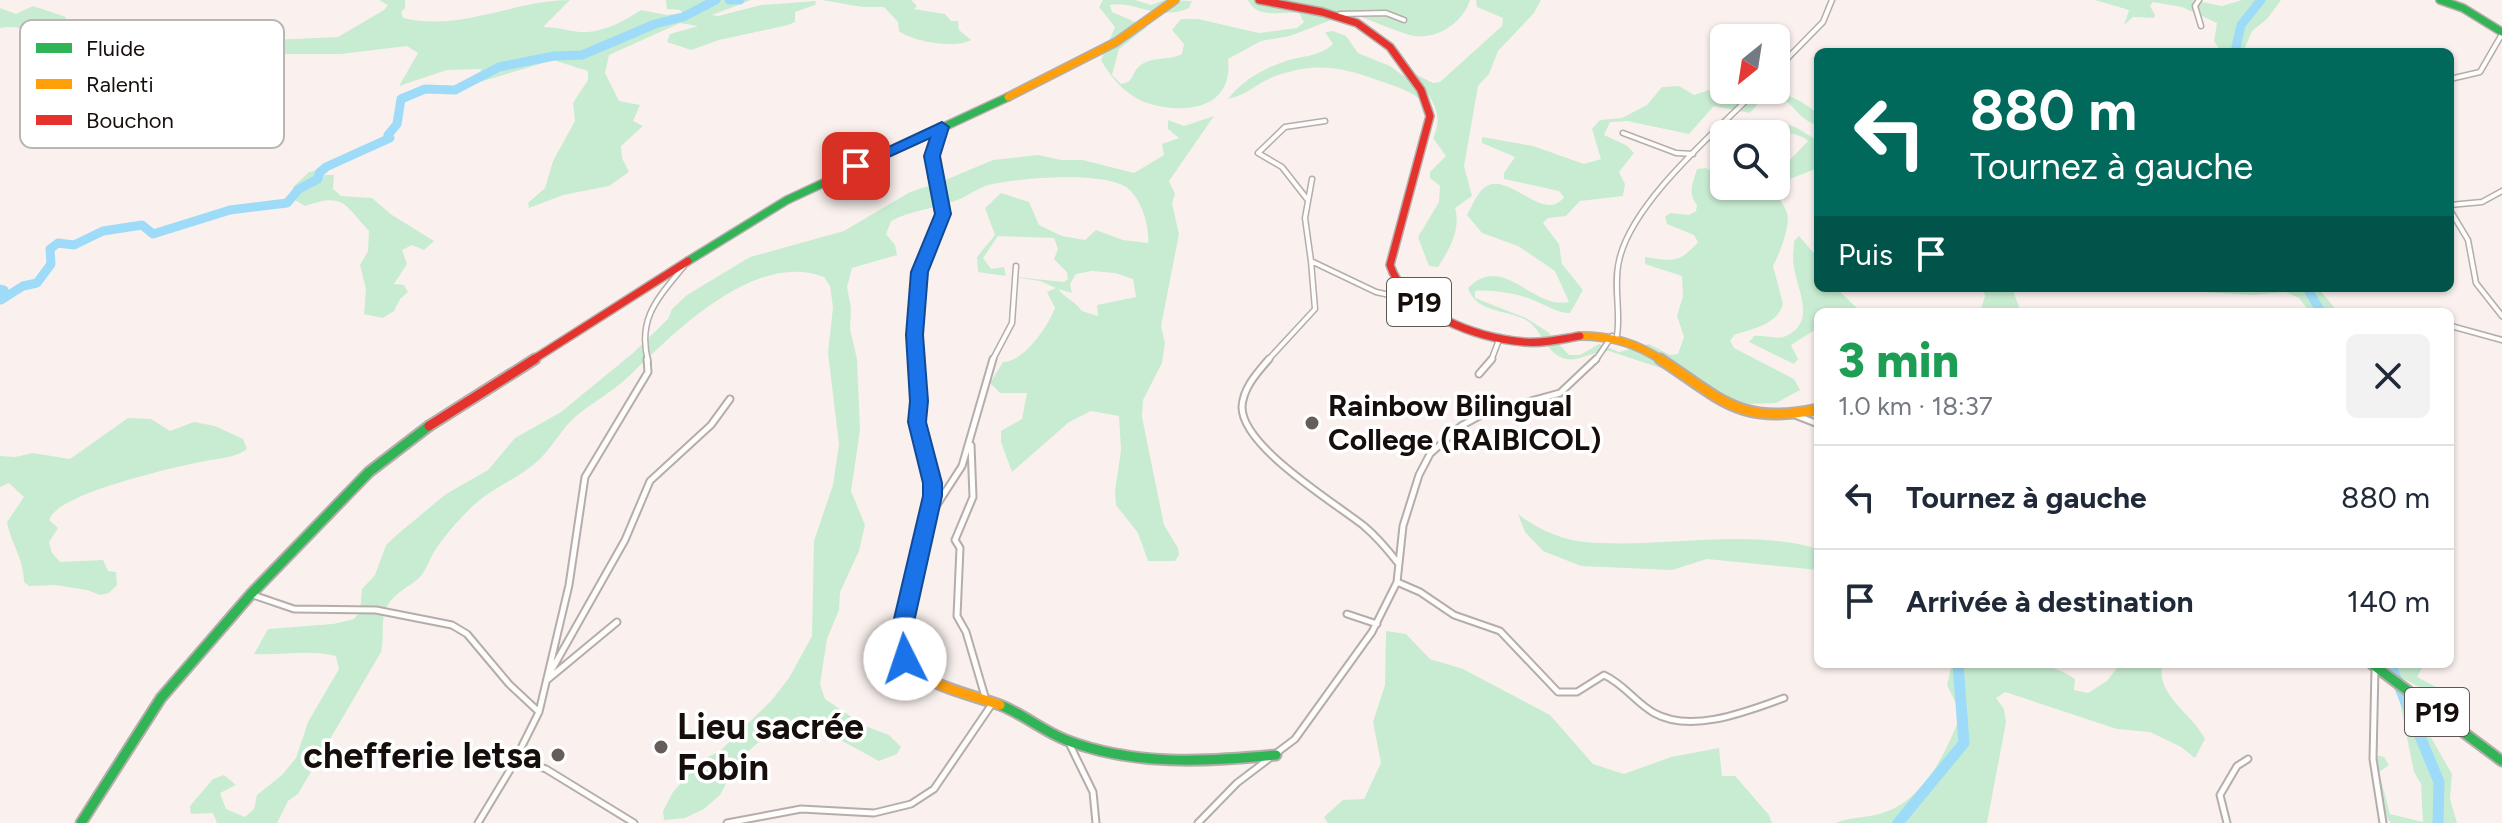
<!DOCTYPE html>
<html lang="fr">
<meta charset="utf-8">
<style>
:root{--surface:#fff;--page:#f2f2f3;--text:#1f2937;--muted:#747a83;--line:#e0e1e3}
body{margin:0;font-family:Figtree,sans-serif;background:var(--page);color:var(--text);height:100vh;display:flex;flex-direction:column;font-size:30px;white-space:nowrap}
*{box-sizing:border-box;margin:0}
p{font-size:26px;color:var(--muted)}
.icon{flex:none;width:44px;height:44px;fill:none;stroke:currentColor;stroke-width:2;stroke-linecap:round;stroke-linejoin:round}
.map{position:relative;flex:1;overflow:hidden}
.sheet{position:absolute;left:1814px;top:308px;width:640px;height:360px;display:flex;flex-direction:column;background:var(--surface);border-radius:12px;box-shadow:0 2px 6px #0004}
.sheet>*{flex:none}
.banner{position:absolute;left:1814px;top:48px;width:640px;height:244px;border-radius:12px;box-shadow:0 2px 6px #0004;background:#00695c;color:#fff;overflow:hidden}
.needle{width:52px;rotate:210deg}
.controls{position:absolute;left:1710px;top:24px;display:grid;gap:16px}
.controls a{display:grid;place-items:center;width:80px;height:80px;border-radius:12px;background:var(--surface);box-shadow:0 2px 6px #0004;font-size:40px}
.pin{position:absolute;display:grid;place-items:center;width:68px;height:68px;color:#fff;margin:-34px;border-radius:16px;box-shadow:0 4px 12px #0006}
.me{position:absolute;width:88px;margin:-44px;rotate:356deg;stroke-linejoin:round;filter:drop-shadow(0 0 6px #0008)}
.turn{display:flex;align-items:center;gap:28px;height:168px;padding:0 24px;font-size:36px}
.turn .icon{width:104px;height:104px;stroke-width:2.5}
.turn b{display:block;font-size:56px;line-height:68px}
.then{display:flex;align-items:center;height:76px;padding:0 24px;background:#0003;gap:16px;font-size:30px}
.round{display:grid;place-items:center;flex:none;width:84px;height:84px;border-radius:12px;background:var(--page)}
.headline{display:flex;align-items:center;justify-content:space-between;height:136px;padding:0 24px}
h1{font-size:48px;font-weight:800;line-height:60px;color:#1e9e55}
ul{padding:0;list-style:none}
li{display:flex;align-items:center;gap:24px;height:104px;padding:0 24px;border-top:2px solid var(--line)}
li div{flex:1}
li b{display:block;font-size:30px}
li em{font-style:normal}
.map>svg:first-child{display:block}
.green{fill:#c8ecd1;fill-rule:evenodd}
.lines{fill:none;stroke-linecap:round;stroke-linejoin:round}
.river-far1{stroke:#9edbf8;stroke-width:9}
.river{stroke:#9edbf8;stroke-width:11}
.street-far1-casing{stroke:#b5adaa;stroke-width:7}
.street-casing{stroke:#b5adaa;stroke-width:9}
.fast-far1-casing{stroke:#b5adaa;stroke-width:10}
.fast-casing{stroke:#b5adaa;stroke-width:13}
.slow-far1-casing{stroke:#b5adaa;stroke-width:10}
.slow-casing{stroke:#b5adaa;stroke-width:13}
.jam-far1-casing{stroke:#b5adaa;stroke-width:10}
.jam-casing{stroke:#b5adaa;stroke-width:13}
.street-far1{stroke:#fefdfc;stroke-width:4}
.street{stroke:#fefdfc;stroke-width:5}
.fast-far1{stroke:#30b455;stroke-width:7}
.fast{stroke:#30b455;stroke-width:9}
.slow-far1{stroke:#ff9f0a;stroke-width:7}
.slow{stroke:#ff9f0a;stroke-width:9}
.jam-far1{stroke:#e5322d;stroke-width:7}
.jam{stroke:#e5322d;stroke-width:9}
.route{fill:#1a73e8;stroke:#114b97;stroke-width:2}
.poi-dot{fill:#665d5a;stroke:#fff;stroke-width:3}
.labels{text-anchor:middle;stroke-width:7;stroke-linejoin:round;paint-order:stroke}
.shield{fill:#fff;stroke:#5c5654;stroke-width:2}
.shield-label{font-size:28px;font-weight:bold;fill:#160e0b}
.poi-label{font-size:30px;font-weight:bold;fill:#160e0b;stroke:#fff;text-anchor:start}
.near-poi-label{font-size:36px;font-weight:bold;fill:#160e0b;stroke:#fff;text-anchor:start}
.key{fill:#fff;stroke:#b9b7b6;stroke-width:2}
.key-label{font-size:22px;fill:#160e0b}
</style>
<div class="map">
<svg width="2502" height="823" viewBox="0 0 2502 823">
<rect width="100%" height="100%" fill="#faf1ee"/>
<path class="green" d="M 379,0 L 405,0 L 405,8 L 401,12 L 403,18 C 460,32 515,0 570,0 L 543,27 C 559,27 574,33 588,32 C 608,30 624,21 641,10 L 667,15 L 682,13 L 680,10 L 667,9 L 666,0 L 751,0 L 712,15 L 718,16 L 761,5 L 816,1 L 815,5 L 795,12 L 795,22 L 788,25 L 719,40 L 691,50 L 667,42 L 670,34 L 698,26 L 680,23 L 609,55 L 605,73 L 619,101 L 640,105 L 633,121 L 643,126 L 621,146 L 622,158 L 629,172 L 609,186 L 563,195 L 529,208 L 528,203 L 545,188 L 553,161 L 575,121 L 573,103 L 588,80 L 588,71 L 553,60 L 473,84 L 480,75 L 481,69 L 447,70 L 399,86 L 418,53 L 407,46 L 341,54 L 278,54 L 219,61 L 167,50 L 92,74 C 87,94 81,100 60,102 L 65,92 L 62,89 L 38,94 L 24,92 L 24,87 C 36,83 50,84 62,81 C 82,74 106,58 122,44 L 121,36 L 124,31 L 140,29 L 171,39 L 195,38 L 228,42 L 338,37 L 384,10 L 388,5 Z
M 822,0 L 911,0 L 917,6 L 914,9 L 945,14 L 951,21 L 958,21 L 959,30 L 971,40 C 955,49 914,42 899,31 L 898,22 L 884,7 L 862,7 Z
M 1103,0 L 1135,0 L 1151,5 L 1164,0 L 1192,1 L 1189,8 C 1157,22 1134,0 1110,5 L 1112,12 L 1147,27 L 1119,49 L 1112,75 L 1121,84 L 1128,82 C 1132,79 1133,74 1136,70 C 1148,54 1168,62 1182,54 L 1184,44 L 1172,30 L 1181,19 L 1198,19 L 1259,33 L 1297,28 L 1304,22 L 1299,13 C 1282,11 1257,20 1248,0 L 1470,0 C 1463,22 1439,39 1415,36 C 1403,35 1365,17 1349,13 L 1290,36 L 1261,41 L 1228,59 C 1234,109 1185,115 1147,103 C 1127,96 1111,78 1101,60 L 1115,27 L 1099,7 Z
M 1476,0 L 1541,0 L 1534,13 L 1498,51 L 1489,74 L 1478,86 L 1464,166 L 1472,196 L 1455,208 C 1461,229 1450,249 1438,267 L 1429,266 L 1418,237 L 1439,202 L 1440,186 L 1430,178 L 1430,172 L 1446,156 L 1433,138 C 1446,111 1428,95 1413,73 L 1433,83 L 1440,82 L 1502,26 L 1503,18 L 1477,7 Z
M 2095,0 L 2192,0 L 2222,6 L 2242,0 L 2281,0 L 2267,19 L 2252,31 L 2243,52 L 2221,52 L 2214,41 L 2217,23 L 2182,7 L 2153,2 L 2150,6 L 2155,15 L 2154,18 L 2133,17 L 2124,25 L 2129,10 Z
M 33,6 L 66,17 L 62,27 L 72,39 L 106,44 L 104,49 C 59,61 36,20 0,28 L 0,8 L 16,14 Z
M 1333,31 L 1346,36 L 1358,53 L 1390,66 L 1419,87 L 1420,99 C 1408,90 1395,86 1380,81 C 1342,67 1318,62 1278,75 C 1259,81 1250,94 1228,99 C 1243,80 1262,69 1286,61 C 1302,56 1321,56 1333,44 L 1325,32 Z
M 1679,86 L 1694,95 L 1721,86 L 1724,86 L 1724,90 C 1762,90 1787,87 1818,114 L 1818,125 C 1796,120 1790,94 1768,92 L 1750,113 L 1714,106 L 1689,134 L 1627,121 L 1610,122 L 1604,135 L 1626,145 L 1634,153 L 1619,172 L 1625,184 L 1623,196 L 1580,201 L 1566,216 L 1548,218 L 1543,223 L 1559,244 L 1562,264 L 1583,290 L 1570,313 C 1557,313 1546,305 1533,300 C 1520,294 1490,289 1475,291 L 1475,298 L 1526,318 L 1548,332 L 1569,355 L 1580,355 L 1599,344 L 1619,352 L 1649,344 L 1670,355 L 1678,354 L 1684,337 L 1677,316 L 1683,296 L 1682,276 L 1645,264 L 1645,257 C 1674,261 1678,264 1698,242 L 1694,235 L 1667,224 L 1665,217 L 1670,213 L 1689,215 L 1696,211 L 1697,205 C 1687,193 1693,183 1697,169 L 1706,168 L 1724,179 L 1724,186 L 1776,186 L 1776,169 L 1783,167 L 1808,141 C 1792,127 1753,134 1732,134 C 1744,121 1779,120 1795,127 C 1803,131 1810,137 1818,140 L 1818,168 L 1777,184 C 1775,198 1783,201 1787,213 C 1791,225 1779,255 1773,266 L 1783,304 C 1777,325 1754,328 1734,335 L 1730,341 L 1734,348 L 1794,379 L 1800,390 L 1776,403 L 1725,405 L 1688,377 L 1609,351 C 1595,350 1579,362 1566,359 C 1545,354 1543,330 1526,320 C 1505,309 1476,313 1468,288 C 1504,252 1532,310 1569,302 L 1555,271 L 1518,246 L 1482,233 L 1467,215 C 1472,207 1476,194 1484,188 C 1507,168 1543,225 1564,197 L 1559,191 L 1504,179 L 1504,173 L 1515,157 L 1482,143 L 1482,137 L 1533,146 L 1584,164 L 1601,159 L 1592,129 L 1600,120 L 1622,118 L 1647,105 L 1662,87 Z
M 1214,116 L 1169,181 L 1175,194 L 1172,203 L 1179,234 L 1161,326 L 1165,343 L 1162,363 L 1143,400 L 1142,417 L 1164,525 L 1178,548 L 1179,555 L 1175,561 L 1148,561 L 1138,533 L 1116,505 L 1115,491 L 1121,450 L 1119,416 L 1091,411 L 1069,422 L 1012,472 L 1001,442 L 1001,431 L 1022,419 L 1027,393 L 1000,393 L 990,383 L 1003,362 C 1024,362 1048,326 1055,308 L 1047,292 L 1056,288 L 1040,281 L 978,272 L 977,257 L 995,235 L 985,208 L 1001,193 L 1029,202 L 1039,225 L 1062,236 L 1085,240 L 1096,230 L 1123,240 L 1148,243 C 1150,227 1141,197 1126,187 C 1101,171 1017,178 988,185 C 976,189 966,197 955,201 C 933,209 912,210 891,221 L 886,234 L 895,245 L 897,255 L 852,268 L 847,287 L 851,308 L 850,329 L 857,359 L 860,430 L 851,491 L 865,525 L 859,551 L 840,592 L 839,610 L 827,639 L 820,684 L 825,699 L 865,726 L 889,735 L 901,747 L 897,754 L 879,761 L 811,724 L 772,731 L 740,758 L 720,795 L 704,809 L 685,818 L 664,820 L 663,811 L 673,792 L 700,761 L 720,751 L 771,701 L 789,678 L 812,636 L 814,541 L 833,485 L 839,444 L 828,353 L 833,307 L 830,286 L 824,277 C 754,250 673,334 628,377 C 611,393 591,403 574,418 C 561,430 552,447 539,460 C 520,478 493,487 474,505 C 460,518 444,536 434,552 C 429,560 426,571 419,578 C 408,588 395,592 387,606 C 380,617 385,637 381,652 L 298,794 L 288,801 L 277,823 L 217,823 L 213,813 L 191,814 L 190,806 L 213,779 L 224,775 L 236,785 L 220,793 L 226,809 L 245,817 L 254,809 L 257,795 L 282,775 L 296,758 L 308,722 L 339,669 L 336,656 C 309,649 281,656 254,654 L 268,629 L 333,624 L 354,619 L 360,612 L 362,589 L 375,575 L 386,545 L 399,533 L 446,494 L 488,470 L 515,438 L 561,412 L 633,353 L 668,319 L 672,309 L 687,295 L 750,257 L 844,231 L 910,192 L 943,181 L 993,160 L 1038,155 L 1061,160 L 1083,160 L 1134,173 L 1164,155 L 1162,144 L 1179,138 L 1168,129 L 1168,120 L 1184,126 ZM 998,236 L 1054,238 L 1058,249 L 1054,259 L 1067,272 L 1068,279 L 1064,282 L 1006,276 L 1004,267 L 991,269 L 983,258 ZM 1092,271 L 1115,273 L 1133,279 L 1136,297 L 1097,305 L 1098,316 L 1082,311 C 1075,301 1065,298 1058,289 L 1072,293 L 1070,284 L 1076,274 Z
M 320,170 L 324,175 L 334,175 L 333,189 L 341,196 L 372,198 L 392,215 L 434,241 L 424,250 L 412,245 L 402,250 L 407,264 L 394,284 L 404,285 L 408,292 L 400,299 L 394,311 L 383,318 L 364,314 L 366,289 L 360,265 L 368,251 L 369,231 C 343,203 344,193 305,206 L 293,199 L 293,187 L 309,172 Z
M 1799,236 L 1818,258 L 1818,288 L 1836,288 L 1861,312 L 1818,312 L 1818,328 L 1791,345 L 1798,359 L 1794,364 L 1749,342 L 1754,336 C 1764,335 1777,340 1786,336 C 1817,322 1797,290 1794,267 C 1792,259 1794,249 1794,241 Z
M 1982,288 L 2012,288 L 2021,312 L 1980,312 L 1985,296 Z
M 2134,288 L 2318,288 L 2338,312 L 2310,312 L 2299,298 L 2286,292 L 2253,295 Z
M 128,418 L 151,419 L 170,431 L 194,422 L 215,426 L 243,439 L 247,449 C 235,458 220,458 205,461 C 176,467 57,493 49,520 L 58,528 L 49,542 L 52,553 L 60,562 L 103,560 L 108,571 L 116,572 L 117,585 L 109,593 L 100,595 L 87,590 L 55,585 L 29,586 L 24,582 C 24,559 11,544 7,522 L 24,497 L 9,483 L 0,487 L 0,456 L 15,457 L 33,453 L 70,459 Z
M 1518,514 C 1535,528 1562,540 1585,542 C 1662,549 1743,527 1818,549 L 1818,570 L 1707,559 L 1672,570 L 1581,566 L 1543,551 L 1525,532 Z
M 1386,631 L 1406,634 L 1430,659 L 1463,669 L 1550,715 L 1593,764 L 1624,774 L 1671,757 L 1719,748 L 1722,776 L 1735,776 L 1769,815 L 1772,823 L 1328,823 L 1324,817 L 1343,800 L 1364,799 L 1381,763 L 1373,722 L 1385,685 Z
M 1952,664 C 1991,664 2043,655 2075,679 L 2074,690 L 2088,693 L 2107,681 L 2120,664 L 2162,664 C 2156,696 2193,714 2205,739 L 2195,758 L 2181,747 L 2150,732 L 2117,729 L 2005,692 L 1996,698 L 2004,709 L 2006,722 L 1987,823 L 1836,823 C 1849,817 1865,818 1879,814 C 1923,803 1946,753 1961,714 L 1947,685 Z
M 2374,664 L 2409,664 L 2422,668 L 2417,677 L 2446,692 L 2439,697 Z
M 2398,693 L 2425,708 L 2417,713 L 2452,774 L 2450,799 L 2457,823 L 2391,823 L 2379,808 L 2376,755 L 2384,757 L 2389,765 L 2379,772 L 2390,814 L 2423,822 L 2421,784 L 2414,772 Z"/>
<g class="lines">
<path class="river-far1" d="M 729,0 L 740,0
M 2235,52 L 2241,25 L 2261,0
M 2307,288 L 2321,312
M 0,289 L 4,290 L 1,300 L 23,286 L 37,283 L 51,264 L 50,249 L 58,243 L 74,245 L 103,231 L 142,225 L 153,234 L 230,210 L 287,203 L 299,189 L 318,179 L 319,173 L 326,167 L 390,138 L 388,135 L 397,124 L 401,99 L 425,89 L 455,90 L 499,67 L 554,56 L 582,55 L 655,24 L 683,17 L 716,0"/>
<path class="river" d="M 2390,664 L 2439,782 L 2438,823
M 1898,823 L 1964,743 L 1958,664"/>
<g class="street-far1-casing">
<path id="street-far1" d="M 2199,0 L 2195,6 L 2201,26
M 1340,14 L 1386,13 L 1404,20
M 1776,70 L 1823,22 L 1832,0
M 2450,79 L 2480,72 L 2502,34
M 1623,133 L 1676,153 L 1693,154
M 1312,179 L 1305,218 L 1311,261 L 1376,292 L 1412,300
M 1307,199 L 1282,167 L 1258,153 L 1285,127 L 1325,121
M 2450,205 L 2482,202 L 2502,191
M 2450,210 L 2468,240 L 2476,283 L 2502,316
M 2451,326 L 2502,340
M 1617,335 C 1621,311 1613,285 1619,261 C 1631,203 1715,132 1757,90
M 648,361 C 637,318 658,298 684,266
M 992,361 L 1012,323 L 1016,266
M 1267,361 L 1315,309 L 1311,261
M 1491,361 L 1500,337
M 1595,361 L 1612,336"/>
</g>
<g class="street-casing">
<path id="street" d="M 1269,359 C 1257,373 1243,388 1242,407 C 1242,447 1335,503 1364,526 C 1377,537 1388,550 1398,563
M 1479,374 L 1492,359
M 1795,415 L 1818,424
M 971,445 L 973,497 L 955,540 L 960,548 L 957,616 L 966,632 L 986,700
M 931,514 L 962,466 L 993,359
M 1397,582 L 1420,592 L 1454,615 L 1500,631 L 1558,692 L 1577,692 L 1604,675 C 1624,684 1636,703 1654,713 C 1692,734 1748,711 1784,698
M 253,595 L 294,609 L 376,610 L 452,625 L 467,634 L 509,684 L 539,712
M 1347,614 L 1377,624
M 2375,668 L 2373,759 L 2383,823
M 551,671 L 625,540 L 650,481 L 711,425 L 730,399
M 547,680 L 617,622
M 1069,743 L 1093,792 L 1096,823
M 516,758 L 546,769 L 634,823
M 478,823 L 510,770 L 539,712 L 569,585 L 585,477 L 648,372 L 647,359
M 727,823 L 801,809 L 874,813 L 911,804 L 934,789 L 992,704
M 1198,823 L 1237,783 L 1295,739 L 1372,632 L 1397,582 L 1403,526 L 1419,475 L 1430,454 L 1461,426 L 1481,415 L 1560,393 L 1596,359
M 2227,823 L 2220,795 L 2237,766 L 2248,759"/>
</g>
<g class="fast-far1-casing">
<path id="fast-far1" d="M 2440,0 L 2463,8 L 2502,32
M 688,261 L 787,200 L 1008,97"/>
</g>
<g class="fast-casing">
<path id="fast" d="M 2372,664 L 2502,761
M 1000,705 C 1023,714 1043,731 1066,740 C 1133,766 1206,762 1276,755
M 81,823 L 161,698 L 251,594 L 369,472 L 429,426"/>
</g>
<g class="slow-far1-casing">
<path id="slow-far1" d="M 1008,97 L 1116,42 L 1175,0
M 1580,336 C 1612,336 1636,343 1663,361
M 917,361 L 919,272 L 943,214 L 932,156 L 941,128"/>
</g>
<g class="slow-casing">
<path id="slow" d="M 916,359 L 917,422 L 932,483 L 932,496 C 925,527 887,644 909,665 C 933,688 970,694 1000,705
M 1660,359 C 1721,399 1740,426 1818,409"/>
</g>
<g class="jam-far1-casing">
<path id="jam-far1" d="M 1259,0 L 1322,12 L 1357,23 L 1390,47 L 1421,90 L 1430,116 L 1390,265 C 1406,313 1477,338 1524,342 C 1543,344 1562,339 1580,336
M 531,361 L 688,261"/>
</g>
<g class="jam-casing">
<path id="jam" d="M 429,426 L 535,359"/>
</g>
<use href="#street-far1" class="street-far1"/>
<use href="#street" class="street"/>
<use href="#fast-far1" class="fast-far1"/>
<use href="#fast" class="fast"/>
<use href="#slow-far1" class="slow-far1"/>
<use href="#slow" class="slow"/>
<use href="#jam-far1" class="jam-far1"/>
<use href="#jam" class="jam"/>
</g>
<path class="route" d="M 942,122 L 949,127 L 940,156 L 951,214 L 928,272 L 923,335 L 928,401 L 926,422 L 942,483 L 942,496 L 910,640 L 916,659 L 913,666 L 905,669 L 898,666 L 889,640 L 923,496 L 923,483 L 908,422 L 910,401 L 906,335 L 911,272 L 935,214 L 924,156 L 930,138 L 862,169 L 856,171 L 848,166 Z"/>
<g class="poi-dot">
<circle cx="1312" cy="423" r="8"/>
<circle cx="661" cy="747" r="8"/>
<circle cx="558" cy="755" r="8"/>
</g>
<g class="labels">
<g class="shield">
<rect x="1387" y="278" width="64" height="48" rx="6"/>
<rect x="2405" y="688" width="64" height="48" rx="6"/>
</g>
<g class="shield-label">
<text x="1419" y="312">P19</text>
<text x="2437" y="722">P19</text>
</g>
<g class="poi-label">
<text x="1328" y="416">Rainbow Bilingual<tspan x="1328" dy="34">College (RAIBICOL)</tspan></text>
</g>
<g class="near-poi-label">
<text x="677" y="739">Lieu sacrée<tspan x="677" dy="41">Fobin</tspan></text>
<text x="542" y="768" text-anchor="end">chefferie letsa</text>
</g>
</g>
<rect x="20" y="20" width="264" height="128" rx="12" class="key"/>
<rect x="36" y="43" width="36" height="10" fill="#30b455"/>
<rect x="36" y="79" width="36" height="10" fill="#ff9f0a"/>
<rect x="36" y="115" width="36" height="10" fill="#e5322d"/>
<g class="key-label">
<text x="86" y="56">Fluide</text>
<text x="86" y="92">Ralenti</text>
<text x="86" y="128">Bouchon</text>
</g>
</svg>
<div class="controls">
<a><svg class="needle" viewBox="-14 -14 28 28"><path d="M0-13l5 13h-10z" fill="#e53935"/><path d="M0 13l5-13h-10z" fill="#747a83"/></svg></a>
<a><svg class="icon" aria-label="search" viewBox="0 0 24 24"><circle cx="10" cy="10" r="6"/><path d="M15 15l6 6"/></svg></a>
</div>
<div class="pin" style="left:856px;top:166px;background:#d93025"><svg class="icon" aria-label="arrive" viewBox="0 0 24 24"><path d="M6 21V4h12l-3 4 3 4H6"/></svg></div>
<svg class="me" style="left:905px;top:659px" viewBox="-20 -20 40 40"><circle r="19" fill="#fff"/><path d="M0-13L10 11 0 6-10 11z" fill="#1a73e8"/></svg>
<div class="banner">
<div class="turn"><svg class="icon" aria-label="left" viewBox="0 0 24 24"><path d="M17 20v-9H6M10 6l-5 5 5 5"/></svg><div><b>880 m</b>Tournez à gauche</div></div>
<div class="then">Puis<svg class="icon" aria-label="arrive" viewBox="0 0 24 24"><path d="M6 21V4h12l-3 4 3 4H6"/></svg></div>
</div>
<section class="sheet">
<div class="headline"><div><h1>3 min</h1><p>1.0 km · 18:37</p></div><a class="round"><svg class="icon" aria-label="close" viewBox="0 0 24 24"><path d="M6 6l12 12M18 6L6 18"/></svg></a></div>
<ul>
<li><svg class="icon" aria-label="left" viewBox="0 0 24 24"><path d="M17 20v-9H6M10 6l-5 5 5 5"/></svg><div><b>Tournez à gauche</b></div><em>880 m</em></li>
<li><svg class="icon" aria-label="arrive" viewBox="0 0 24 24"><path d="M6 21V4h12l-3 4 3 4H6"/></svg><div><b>Arrivée à destination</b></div><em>140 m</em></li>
</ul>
</section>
</div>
